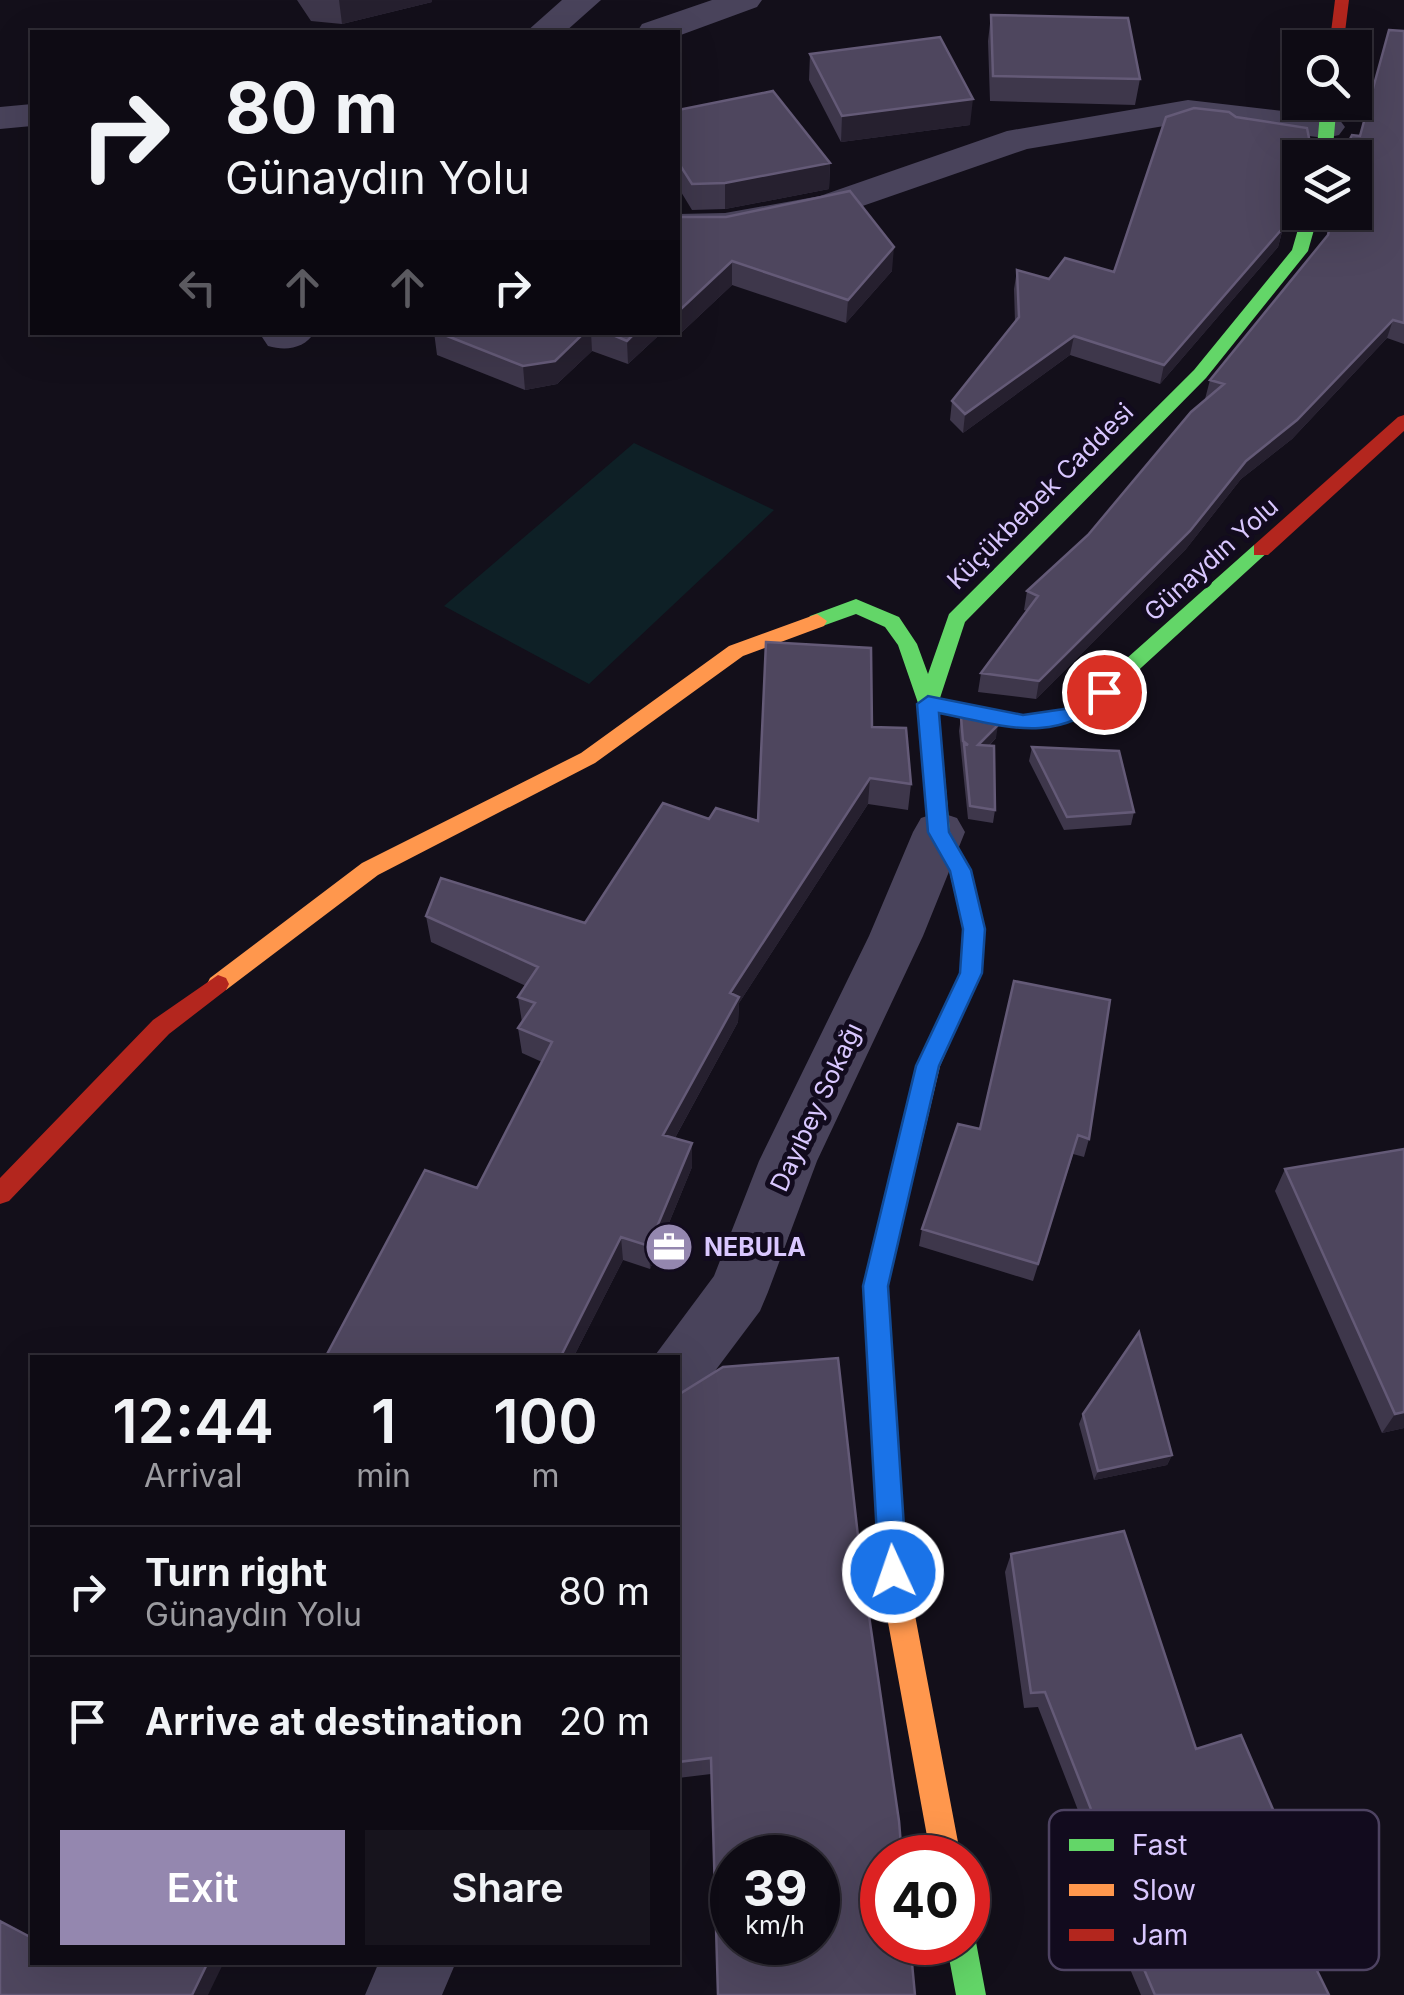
<!DOCTYPE html>
<meta charset="utf-8">
<style>
:root{--surface:#0e0b14;--page:#17141d;--text:#f1f3f6;--muted:#9b9ba0;--line:#2e2b34;--accent:#9487af}
body{margin:0;font-family:Inter,sans-serif;background:var(--page);color:var(--text);height:100vh;display:flex;flex-direction:column;font-size:38px;white-space:nowrap}
*{box-sizing:border-box;margin:0}
p{font-size:32px;color:var(--muted)}
.icon{flex:none;width:55px;height:55px;fill:none;stroke:currentColor;stroke-width:2;stroke-linecap:round;stroke-linejoin:round}
.map{position:relative;flex:1;overflow:hidden}
.side{position:absolute;left:30px;top:1355px;width:650px;height:610px;display:flex;flex-direction:column;background:var(--surface);border-radius:0px;box-shadow:0 10px 40px #0002,0 0 0 2px var(--line)}
.side>*{flex:none}
.banner{position:absolute;left:30px;top:30px;width:650px;height:305px;border-radius:0px;box-shadow:0 10px 40px #0002,0 0 0 2px var(--line);background:#0e0b14;color:var(--text);overflow:hidden}
.fabs{position:absolute;left:1282px;top:30px;display:grid;gap:20px}
.fabs a{display:grid;place-items:center;width:90px;height:90px;border-radius:0px;background:var(--surface);box-shadow:0 10px 40px #0002,0 0 0 2px var(--line);font-size:50px}
.speed{position:absolute;left:710px;top:1835px;display:flex;gap:20px;font-size:50px;font-weight:700;text-align:center}
.speed>*{display:grid;place-content:center;width:130px;height:130px;border-radius:50%;background:var(--surface);box-shadow:0 10px 40px #0002,0 0 0 2px var(--line);line-height:1}
.speed small{font-size:25px;font-weight:400}
.speed .limit{border:15px solid #d22;background:#fff;color:#111}
.pin{position:absolute;display:grid;place-items:center;width:85px;height:85px;color:#fff;margin:-42px;border:5px solid #fff;border-radius:50%;box-shadow:0 2px 10px #0007}
.me{position:absolute;width:110px;margin:-55px;rotate:357deg;stroke-linejoin:round;filter:drop-shadow(0 0 8px #0008)}
.turn{display:flex;align-items:center;gap:35px;height:210px;padding:0 30px;font-size:45px}
.turn .icon{width:130px;height:130px;stroke-width:2.5}
.turn b{display:block;font-size:70px;line-height:85px}
.lanes{display:flex;align-items:center;height:95px;padding:0 30px;background:#0003;justify-content:center;gap:50px;direction:ltr}
.lanes .off{opacity:.35}
.eta{display:flex;justify-content:space-evenly;align-items:center;height:170px;text-align:center}
.eta b{font-size:60px;font-weight:600;line-height:70px}
.action{display:flex;gap:20px;margin-top:auto;padding:20px 30px}
.action a{flex:1;height:115px;border-radius:0px;background:var(--accent);color:#fff;font-size:40px;font-weight:600;line-height:115px;text-align:center}
.action a+a{background:var(--page);color:var(--text)}
ul{padding:0;list-style:none}
li{display:flex;align-items:center;gap:30px;height:130px;padding:0 30px;border-top:2px solid var(--line)}
li div{flex:1}
li b{display:block;font-size:38px}
li em{font-style:normal}
.map>svg:first-child{display:block}
.green{fill:#0e2026}
.lines{fill:none;stroke-linecap:round;stroke-linejoin:round}
.street{fill:#49435b;fill-rule:evenodd}
.fast{fill:#63d668;fill-rule:evenodd}
.slow{fill:#ff974d;fill-rule:evenodd}
.jam{fill:#b3261e;fill-rule:evenodd}
.wall{fill:#3e374b}
.shaded-wall{fill:#26202f}
.building{fill:#4e465e;stroke:#645a77;stroke-width:2.5;fill-rule:evenodd}
.route{fill:#1a73e8;stroke:#114b97;stroke-width:2.5}
.labels{text-anchor:middle;stroke-width:10;stroke-linejoin:round;paint-order:stroke}
.street-label{font-size:25px;fill:#d9c7ff;stroke:#120b1e}
.poi-label{font-size:25px;font-weight:bold;fill:#d9c7ff;stroke:#120b1e;text-anchor:start}
.key{fill:#120b1e;stroke:#4e4362;stroke-width:2.5}
.key-label{font-size:28px;fill:#d9c7ff}
</style>
<div class="map">
<svg width="1404" height="1995" viewBox="0 0 1404 1995">
<rect width="100%" height="100%" fill="#130f1a"/>
<path class="green" d="M 634,443 L 774,510 L 589,684 L 444,606 Z"/>
<g class="lines">
<path class="street" d="M 562,0 L 601,0 L 565,32 L 526,32 Z
M 712,0 L 762,0 L 757,7 L 678,36 L 637,32 L 642,24 Z
M 1188,100 L 1326,116 L 1339,119 L 1345,127 L 1339,135 L 1326,138 L 1188,122 L 1027,149 L 828,218 L 725,237 L 678,238 L 678,214 L 725,213 L 820,196 L 1007,131 Z
M 32,104 L 32,126 L 0,129 L 0,107 Z
M 265,332 L 315,332 C 304,349 286,351 268,346 L 262,337 Z
M 939,812 L 957,818 L 965,832 L 923,936 L 817,1161 L 768,1292 L 760,1311 L 700,1391 L 678,1400 L 678,1358 L 653,1358 L 714,1276 L 759,1161 L 869,936 L 913,832 L 921,818 Z
M 379,1962 L 456,1962 L 442,1995 L 365,1995 Z"/>
<path class="fast" d="M 1321,102 L 1337,102 L 1332,158 L 1316,158 Z
M 1303,212 L 1319,212 L 1308,251 L 1206,378 L 965,622 L 940,698 L 1023,715 L 1071,708 L 1254,545 L 1261,544 L 1270,550 L 1084,720 L 1023,729 L 939,712 L 950,832 L 971,870 L 985,929 L 982,973 L 955,1032 L 939,1032 L 936,1025 L 960,973 L 963,929 L 949,870 L 928,832 L 918,703 L 898,645 L 885,627 L 856,614 L 817,628 L 807,621 L 810,616 L 856,599 L 899,617 L 917,644 L 928,674 L 949,614 L 1194,370 L 1292,250 Z
M 968,1930 L 976,1942 L 986,1995 L 956,1995 L 946,1942 L 968,1942 Z"/>
<path class="slow" d="M 817,614 L 827,621 L 824,626 L 743,656 L 595,763 L 378,875 L 226,990 L 210,990 L 207,984 L 210,978 L 362,863 L 581,753 L 729,646 Z
M 947,1016 L 955,1018 L 958,1025 L 940,1066 L 888,1286 L 907,1573 L 961,1858 L 931,1858 L 879,1573 L 864,1286 L 916,1066 L 939,1018 Z"/>
<path class="jam" d="M 1335,0 L 1349,0 L 1343,48 L 1329,48 Z
M 1404,415 L 1404,431 L 1268,555 L 1254,555 L 1254,545 L 1398,417 Z
M 218,975 L 226,978 L 229,984 L 226,990 L 169,1034 L 9,1201 L 0,1204 L 0,1178 L 153,1020 Z"/>
</g>
<path class="wall" d="M 297,0 L 432,0 L 432,2 L 342,24 L 311,21 Z
M 991,15 L 1140,79 L 1135,105 L 990,101 L 988,41 Z
M 1404,31 L 1404,344 L 1387,338 L 1292,439 L 1241,479 L 1186,549 L 1036,699 L 978,692 L 981,673 L 1027,611 L 1024,610 L 1027,591 L 1088,535 L 1206,399 L 1205,399 L 1210,380 L 1327,236 L 1332,212 L 1355,212 L 1355,158 L 1300,158 L 1300,199 L 1288,209 L 1278,247 L 1160,384 L 1070,355 L 963,433 L 950,420 L 952,401 L 1015,322 L 1014,289 L 1017,270 L 1049,279 L 1114,272 L 1236,117 L 1310,143 L 1348,143 L 1360,136 Z
M 810,54 L 970,125 L 841,142 L 809,80 Z
M 678,110 L 830,163 L 829,189 L 725,209 L 692,210 L 678,187 Z
M 678,217 L 892,271 L 846,323 L 732,285 L 681,333 L 657,337 L 628,364 L 592,351 L 557,384 L 525,390 L 437,355 L 434,332 L 678,332 Z
M 961,717 L 996,738 L 989,746 L 995,810 L 993,823 L 968,819 L 959,731 Z
M 872,727 L 911,784 L 908,810 L 868,804 L 739,1003 L 738,1022 L 675,1138 L 692,1143 L 692,1167 L 650,1269 L 623,1260 L 573,1358 L 325,1358 L 477,1188 L 542,1062 L 522,1053 L 518,1028 L 522,1022 L 518,997 L 526,986 L 431,942 L 426,916 L 585,923 L 709,819 L 758,821 Z
M 1032,747 L 1134,812 L 1131,825 L 1064,830 L 1029,761 Z
M 1014,981 L 1089,1139 L 1084,1157 L 1073,1154 L 1033,1281 L 919,1246 L 922,1229 L 980,1129 Z
M 1285,1169 L 1404,1428 L 1382,1433 L 1275,1191 Z
M 678,1395 L 860,1554 L 711,1774 L 678,1778 Z
M 1083,1414 L 1172,1455 L 1167,1465 L 1094,1480 L 1079,1424 Z
M 1011,1554 L 1196,1749 L 1324,1942 L 1307,1949 L 1329,1995 L 1141,1995 L 1117,1938 L 1124,1929 L 1038,1707 L 1024,1708 L 1005,1572 Z"/>
<path class="shaded-wall" d="M 339,0 L 432,0 L 432,2 L 342,24 Z
M 973,99 L 970,125 L 841,142 L 842,116 Z
M 830,163 L 829,189 L 725,209 L 725,183 Z
M 1300,185 L 1300,199 L 1288,209 L 1278,247 L 1160,384 L 1164,365 L 1293,191 Z
M 894,247 L 892,271 L 846,323 L 848,300 Z
M 732,261 L 732,285 L 681,333 L 657,337 L 628,364 L 627,341 L 636,332 L 678,332 L 678,310 Z
M 1393,320 L 1387,338 L 1292,439 L 1241,479 L 1186,549 L 1036,699 L 1039,681 L 1246,461 Z
M 585,332 L 591,332 L 592,351 L 557,384 L 525,390 L 523,366 Z
M 1074,336 L 1070,355 L 963,433 L 965,414 Z
M 998,725 L 996,738 L 976,758 L 978,745 Z
M 870,778 L 868,804 L 739,1003 L 738,1022 L 664,1158 L 663,1135 L 730,993 Z
M 692,1143 L 692,1167 L 650,1269 L 649,1246 Z
M 621,1237 L 623,1260 L 573,1358 L 560,1358 Z
M 1404,1412 L 1404,1428 L 1382,1433 L 1395,1414 Z
M 1172,1455 L 1167,1465 L 1094,1480 L 1098,1471 Z
M 1338,1931 L 1324,1942 L 1291,1954 L 1304,1944 Z
M 208,1962 L 224,1962 L 208,1995 L 192,1995 Z"/>
<path class="building" d="M 991,15 L 1128,18 L 1140,79 L 993,76 Z
M 1389,30 L 1404,31 L 1404,323 L 1393,320 L 1297,420 L 1246,461 L 1190,531 L 1039,681 L 981,673 L 1038,596 L 1027,591 L 1088,535 L 1191,412 L 1224,384 L 1210,380 L 1328,235 L 1333,212 L 1355,212 L 1355,158 L 1300,158 L 1300,185 L 1293,191 L 1282,229 L 1164,365 L 1074,336 L 965,414 L 952,401 L 1019,317 L 1017,270 L 1049,279 L 1065,258 L 1114,272 L 1166,117 L 1194,108 L 1229,112 L 1236,117 L 1307,128 L 1310,143 L 1348,143 L 1352,135 L 1360,136 Z
M 940,37 L 973,99 L 842,116 L 810,54 Z
M 773,91 L 830,163 L 725,183 L 692,184 L 678,162 L 678,110 Z
M 850,191 L 894,247 L 848,300 L 732,261 L 681,309 L 678,310 L 678,217 L 726,217 Z
M 437,332 L 585,332 L 555,361 L 523,366 Z
M 606,332 L 636,332 L 627,341 Z
M 766,642 L 871,648 L 872,727 L 906,728 L 911,784 L 870,778 L 730,993 L 739,997 L 663,1135 L 692,1143 L 649,1246 L 621,1237 L 560,1358 L 325,1358 L 425,1170 L 477,1188 L 552,1042 L 518,1028 L 535,1003 L 518,997 L 538,967 L 426,916 L 441,878 L 585,923 L 663,803 L 709,819 L 716,808 L 758,821 Z
M 961,717 L 998,725 L 978,745 L 994,746 L 995,810 L 970,806 L 964,744 L 968,745 L 963,741 Z
M 1032,747 L 1119,751 L 1134,812 L 1067,817 Z
M 1014,981 L 1110,1000 L 1089,1139 L 1078,1135 L 1038,1264 L 922,1229 L 958,1124 L 980,1129 Z
M 1404,1149 L 1404,1412 L 1395,1414 L 1285,1169 Z
M 1139,1332 L 1172,1455 L 1098,1471 L 1083,1414 Z
M 838,1358 L 860,1554 L 899,1821 L 902,1858 L 882,1858 L 882,1942 L 910,1942 L 915,1995 L 718,1995 L 711,1758 L 678,1762 L 678,1395 L 723,1367 ZM 732,1858 L 818,1858 L 818,1942 L 732,1942 Z
M 1124,1531 L 1196,1749 L 1241,1735 L 1293,1856 L 1303,1852 L 1338,1931 L 1304,1944 L 1329,1995 L 1155,1995 L 1126,1927 L 1136,1924 L 1045,1692 L 1031,1693 L 1011,1554 Z
M 0,1921 L 32,1938 L 32,1962 L 208,1962 L 192,1995 L 0,1995 Z"/>
<path class="route" d="M 1104,684 L 1114,692 L 1111,697 C 1054,746 1006,726 939,713 L 949,832 L 971,870 L 985,929 L 982,973 L 939,1066 L 888,1286 L 907,1572 L 902,1582 L 893,1586 L 883,1582 L 879,1572 L 863,1286 L 916,1066 L 960,973 L 963,929 L 950,871 L 928,832 L 917,704 L 928,696 L 1023,715 L 1071,708 Z"/>
<defs>
<g id="office-disc" transform="scale(2.5)"><circle r="9.5" fill="#9487af" stroke="#120b1e"/><path d="M-6-3h4V-5.5h4V-3h4V5H-6ZM-1-4.5V-3h2v-1.5ZM-6 0V1H6V0Z" fill="#fff"/></g>
</defs>
<g fill-rule="evenodd">
<use href="#office-disc" x="669" y="1247"/>
</g>
<g class="labels">
<g class="street-label">
<text transform="translate(1040 496) rotate(-45)" y="9">Küçükbebek Caddesi</text>
<text transform="translate(1211 559) rotate(-42)" y="9">Günaydın Yolu</text>
<text transform="translate(816 1107) rotate(-65)" y="9">Dayıbey Sokağı</text>
</g>
<g class="poi-label">
<text x="704" y="1256">NEBULA</text>
</g>
</g>
<rect x="1049" y="1810" width="330" height="160" rx="15" class="key"/>
<rect x="1069" y="1839" width="45" height="12" fill="#63d668"/>
<rect x="1069" y="1884" width="45" height="12" fill="#ff974d"/>
<rect x="1069" y="1929" width="45" height="12" fill="#b3261e"/>
<g class="key-label">
<text x="1132" y="1855">Fast</text>
<text x="1132" y="1900">Slow</text>
<text x="1132" y="1945">Jam</text>
</g>
</svg>
<div class="fabs">
<a><svg class="icon" aria-label="search" viewBox="0 0 24 24"><circle cx="10" cy="10" r="6"/><path d="M15 15l6 6"/></svg></a>
<a><svg class="icon" aria-label="layers" viewBox="0 0 24 24"><path d="M12 4l9 5-9 5-9-5zM3 14l9 5 9-5"/></svg></a>
</div>
<div class="speed"><div>39<small>km/h</small></div><div class="limit">40</div></div>
<div class="pin" style="left:1104px;top:692px;background:#d93025"><svg class="icon" aria-label="arrive" viewBox="0 0 24 24"><path d="M6 21V4h12l-3 4 3 4H6"/></svg></div>
<svg class="me" style="left:893px;top:1572px" viewBox="-20 -20 40 40"><circle r="17" fill="#1a73e8" stroke="#fff" stroke-width="3"/><path d="M0-11L8 9 0 5-8 9z" fill="#fff"/></svg>
<div class="banner">
<div class="turn"><svg class="icon" aria-label="right" viewBox="0 0 24 24"><path d="M7 20v-9h11M14 6l5 5-5 5"/></svg><div><b>80 m</b>Günaydın Yolu</div></div>
<div class="lanes"><svg class="icon off" aria-label="left" viewBox="0 0 24 24"><path d="M17 20v-9H6M10 6l-5 5 5 5"/></svg><svg class="icon off" aria-label="ahead" viewBox="0 0 24 24"><path d="M12 20V5M6 11l6-6 6 6"/></svg><svg class="icon off" aria-label="ahead" viewBox="0 0 24 24"><path d="M12 20V5M6 11l6-6 6 6"/></svg><svg class="icon" aria-label="right" viewBox="0 0 24 24"><path d="M7 20v-9h11M14 6l5 5-5 5"/></svg></div>
</div>
<section class="side">
<div class="eta">
<div><b>12:44</b><p>Arrival</p></div>
<div><b>1</b><p>min</p></div>
<div><b>100</b><p>m</p></div>
</div>
<ul>
<li><svg class="icon" aria-label="right" viewBox="0 0 24 24"><path d="M7 20v-9h11M14 6l5 5-5 5"/></svg><div><b>Turn right</b><p>Günaydın Yolu</p></div><em>80 m</em></li>
<li><svg class="icon" aria-label="arrive" viewBox="0 0 24 24"><path d="M6 21V4h12l-3 4 3 4H6"/></svg><div><b>Arrive at destination</b></div><em>20 m</em></li>
</ul>
<div class="action"><a>Exit</a><a>Share</a></div>
</section>
</div>
